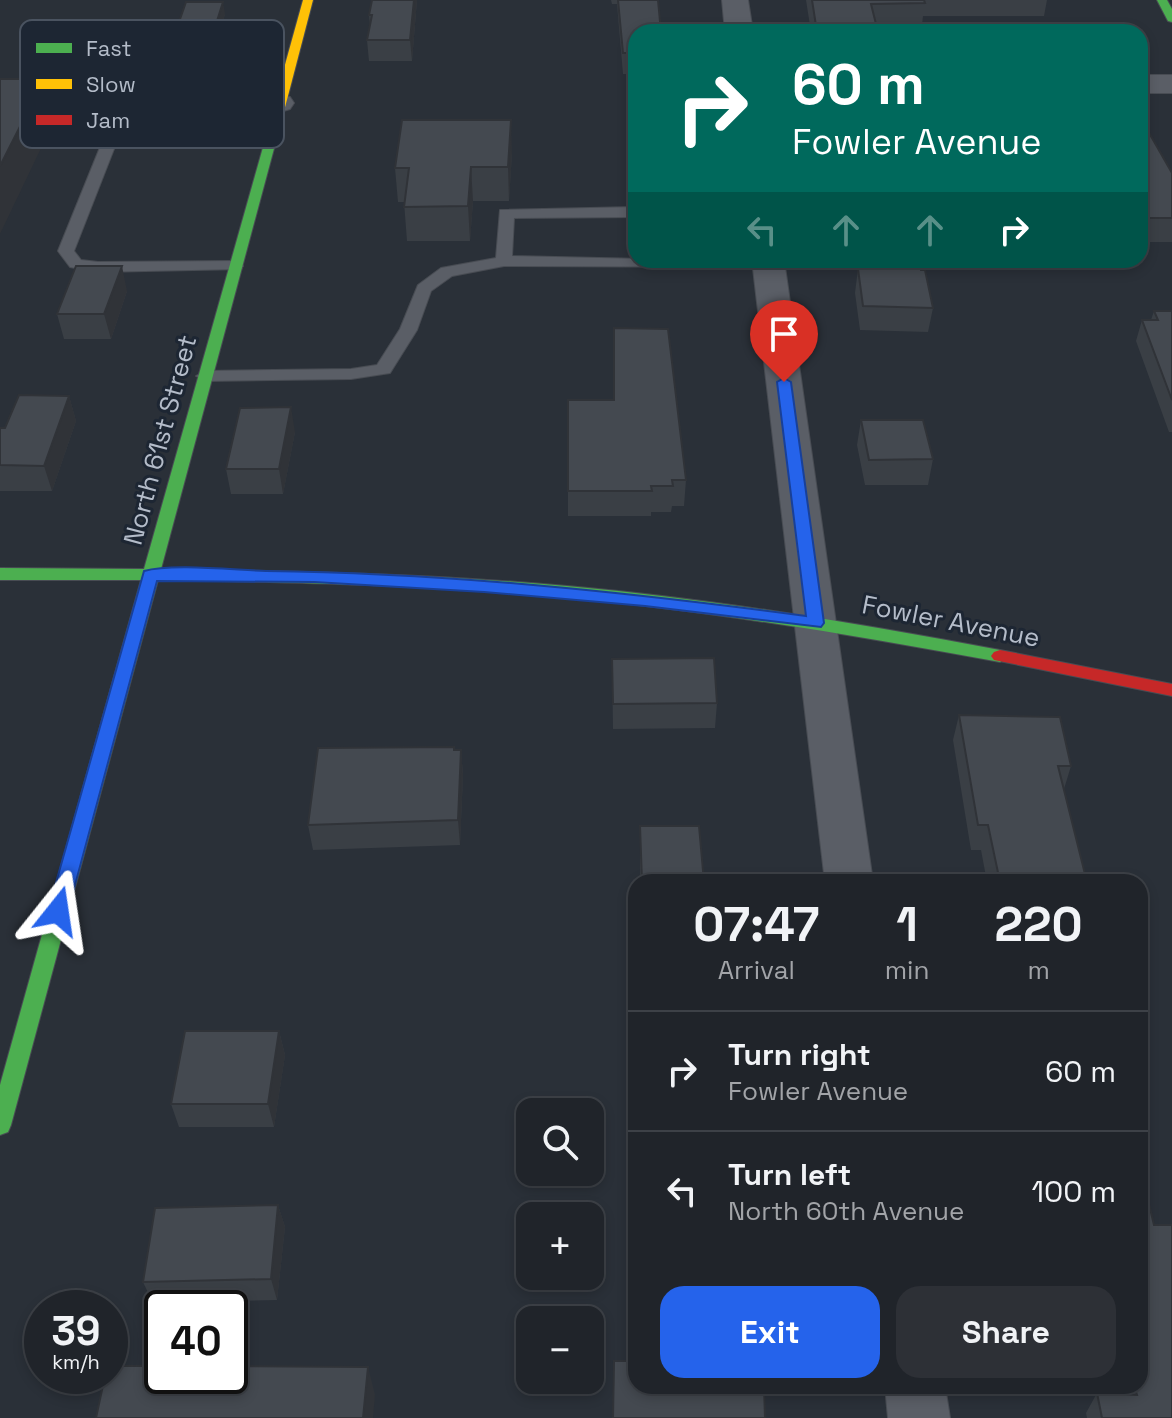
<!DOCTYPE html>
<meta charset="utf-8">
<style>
:root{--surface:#20242a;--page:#2d3036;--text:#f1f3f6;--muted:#a2a4a8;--line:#3d4147;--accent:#2563eb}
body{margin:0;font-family:"Space Grotesk",sans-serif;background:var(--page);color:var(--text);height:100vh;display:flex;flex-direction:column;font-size:30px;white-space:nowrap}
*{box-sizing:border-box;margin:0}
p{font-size:26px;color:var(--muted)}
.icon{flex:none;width:44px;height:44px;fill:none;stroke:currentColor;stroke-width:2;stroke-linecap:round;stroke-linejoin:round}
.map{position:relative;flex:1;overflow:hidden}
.panel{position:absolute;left:628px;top:874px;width:520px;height:520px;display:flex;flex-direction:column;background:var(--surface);border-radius:24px;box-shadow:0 4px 12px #0003,0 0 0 2px var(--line)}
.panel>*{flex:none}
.guide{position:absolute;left:628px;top:24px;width:520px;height:244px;border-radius:24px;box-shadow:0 4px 12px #0003,0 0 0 2px var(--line);background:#00695c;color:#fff;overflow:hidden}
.tools{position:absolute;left:516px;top:1098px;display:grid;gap:16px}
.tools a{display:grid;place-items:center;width:88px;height:88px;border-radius:16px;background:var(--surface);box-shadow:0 4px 12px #0003,0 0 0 2px var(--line);font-size:40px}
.speed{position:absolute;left:24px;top:1290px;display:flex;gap:16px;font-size:40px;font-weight:700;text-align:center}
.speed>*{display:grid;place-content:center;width:104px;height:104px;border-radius:50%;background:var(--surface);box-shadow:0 4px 12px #0003,0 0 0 2px var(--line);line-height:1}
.speed small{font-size:20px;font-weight:400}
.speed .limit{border:4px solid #111;border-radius:12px;background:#fff;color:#111}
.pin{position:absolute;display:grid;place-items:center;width:68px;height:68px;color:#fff;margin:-82px -34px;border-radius:50% 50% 50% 0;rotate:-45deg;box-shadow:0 0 8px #0007}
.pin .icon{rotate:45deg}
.me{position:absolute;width:88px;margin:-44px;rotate:15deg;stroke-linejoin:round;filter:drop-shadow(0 0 6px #0008)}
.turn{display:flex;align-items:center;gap:28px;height:168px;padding:0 32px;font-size:36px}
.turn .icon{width:104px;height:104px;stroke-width:2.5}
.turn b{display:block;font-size:56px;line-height:68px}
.lanes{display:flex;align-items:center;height:76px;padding:0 32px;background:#0003;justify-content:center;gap:40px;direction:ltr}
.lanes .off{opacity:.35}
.eta{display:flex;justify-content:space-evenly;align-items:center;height:136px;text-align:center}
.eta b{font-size:48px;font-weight:800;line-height:56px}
.button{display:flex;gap:16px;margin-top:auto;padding:16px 32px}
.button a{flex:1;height:92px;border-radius:24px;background:var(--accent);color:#fff;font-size:32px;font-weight:800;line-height:92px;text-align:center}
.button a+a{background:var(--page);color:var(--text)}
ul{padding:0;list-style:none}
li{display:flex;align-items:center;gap:24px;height:120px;padding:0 32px;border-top:2px solid var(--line)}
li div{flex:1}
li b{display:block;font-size:30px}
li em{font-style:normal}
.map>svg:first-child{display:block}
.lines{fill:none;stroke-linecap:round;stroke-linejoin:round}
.lane-casing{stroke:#484c53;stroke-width:2}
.street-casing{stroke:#484c53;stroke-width:2}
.fast-casing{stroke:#484c53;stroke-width:2}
.slow-casing{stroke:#484c53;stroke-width:2}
.jam-casing{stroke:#484c53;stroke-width:2}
.lane{fill:#5a5e66;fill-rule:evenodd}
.street{fill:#5a5e66;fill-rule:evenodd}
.fast{fill:#4caf50;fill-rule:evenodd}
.slow{fill:#ffc107;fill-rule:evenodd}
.jam{fill:#c62828;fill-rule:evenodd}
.wall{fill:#3a3f45}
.shaded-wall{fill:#303338}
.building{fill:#444950;stroke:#303338;stroke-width:2}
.route{fill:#2563eb;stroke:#184099;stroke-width:2}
.labels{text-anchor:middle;stroke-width:6;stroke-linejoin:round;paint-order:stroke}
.street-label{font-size:26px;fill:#b4bcc9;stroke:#1d2633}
.key{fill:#1d2633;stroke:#4a5360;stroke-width:2}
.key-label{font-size:22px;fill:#b4bcc9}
</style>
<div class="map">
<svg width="1172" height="1418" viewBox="0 0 1172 1418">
<rect width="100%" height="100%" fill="#2a3038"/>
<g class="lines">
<g class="lane-casing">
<path id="lane" d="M 125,99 L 132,103 L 74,251 L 81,260 L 98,262 L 235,261 L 243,266 L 241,269 L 98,272 L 70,267 L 58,251 L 118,103 Z
M 636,207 L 636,217 L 514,218 L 512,256 L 777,262 L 769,267 L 504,266 L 452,276 L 431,291 L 417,330 L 390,373 L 351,379 L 205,381 L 196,376 L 205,371 L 351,369 L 377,365 L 400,329 L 418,285 L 441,268 L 496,258 L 500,210 Z"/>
</g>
<g class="street-casing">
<path id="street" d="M 722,0 L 748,0 L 753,32 L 725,32 Z
M 1140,75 L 1172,75 L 1172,93 L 1140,93 Z
M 0,93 L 280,94 L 290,97 L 294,103 L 290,109 L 280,112 L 0,111 Z
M 752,260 L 784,260 L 873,882 L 825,882 Z
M 885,1386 L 945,1386 L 950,1418 L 888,1418 Z"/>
</g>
<g class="fast-casing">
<path id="fast" d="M 1157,0 L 1167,0 L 1172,9 L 1172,22 L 1168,21 Z
M 273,112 L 283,115 L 161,569 C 296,571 432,574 567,586 C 713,599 857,623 1000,650 L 1009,656 L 1000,662 C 857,636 714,611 569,598 C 432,585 295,582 158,580 L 11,1125 L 8,1132 L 0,1135 L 0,1085 L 141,580 L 0,580 L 0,568 L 144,569 Z"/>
</g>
<g class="slow-casing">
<path id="slow" d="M 303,0 L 313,0 L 283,115 L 277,119 L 271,115 Z"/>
</g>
<g class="jam-casing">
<path id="jam" d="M 1000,650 L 1172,684 L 1172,696 L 994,660 L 991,656 L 994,652 Z"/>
</g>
<use href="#lane" class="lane"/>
<use href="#street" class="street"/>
<use href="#fast" class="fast"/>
<use href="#slow" class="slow"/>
<use href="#jam" class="jam"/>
</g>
<path class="wall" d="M 372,0 L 417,0 L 412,61 L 369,61 L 367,40 L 370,26 L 369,15 Z
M 611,0 L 658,0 L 636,32 L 636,74 L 623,74 L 617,4 L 612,4 Z
M 806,0 L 1047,0 L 1044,16 L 923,16 L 922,25 L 876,25 L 878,32 L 811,32 Z
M 225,14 L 206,74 L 167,74 L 165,62 Z
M 1140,117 L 1172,173 L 1172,242 L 1140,242 Z
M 512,153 L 509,201 L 473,201 L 470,241 L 407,241 L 404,202 L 398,202 L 395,168 Z
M 861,260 L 918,260 L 933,308 L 928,332 L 860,330 L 855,293 L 858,269 L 863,269 Z
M 127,291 L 111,339 L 64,339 L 57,314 Z
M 1154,311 L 1172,311 L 1172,432 L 1169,432 L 1136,341 L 1142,320 L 1151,320 Z
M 614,328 L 686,480 L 684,506 L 672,506 L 671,512 L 651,512 L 651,516 L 568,516 L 568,400 L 614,400 Z
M 69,396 L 76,421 L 52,491 L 0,491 L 0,428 L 5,428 Z
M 861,420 L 933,459 L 928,485 L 865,485 L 857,445 Z
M 295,432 L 283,494 L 231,494 L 226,469 Z
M 612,659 L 717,703 L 715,728 L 613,729 Z
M 959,715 L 1071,766 L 1064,789 L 1087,882 L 987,882 L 981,850 L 971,850 L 953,740 Z
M 454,750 L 461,750 L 463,775 L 460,845 L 313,850 L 308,825 Z
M 640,826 L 704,882 L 640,882 Z
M 279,1031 L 285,1055 L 274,1127 L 179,1127 L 171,1104 Z
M 278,1205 L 285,1227 L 277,1300 L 153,1303 L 143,1282 Z
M 1117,1386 L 1140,1386 L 1172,1418 L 1087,1418 L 1086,1413 L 1097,1393 L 1119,1394 Z"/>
<path class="shaded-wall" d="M 414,0 L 417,0 L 412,61 L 410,40 Z
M 223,2 L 225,14 L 206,74 L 204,62 Z
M 44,79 L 54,121 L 0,234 L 0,166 Z
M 511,120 L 512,153 L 509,201 L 508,167 Z
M 471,167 L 473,201 L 470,241 L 468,206 Z
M 122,266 L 127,291 L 111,339 L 104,314 Z
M 69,396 L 76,421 L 52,491 L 44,466 Z
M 291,407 L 295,432 L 283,494 L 279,469 Z
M 461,750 L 463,775 L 460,845 L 458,820 Z
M 279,1031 L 285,1055 L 274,1127 L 268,1104 Z
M 278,1205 L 285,1227 L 277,1300 L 271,1279 Z
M 368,1367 L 375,1395 L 373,1418 L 363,1418 Z"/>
<path class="building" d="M 372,0 L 414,0 L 410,40 L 367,40 L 372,15 L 369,15 Z
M 618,0 L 658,0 L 661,32 L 636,32 L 636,53 L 623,53 Z
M 812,0 L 924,0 L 925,3 L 871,4 L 878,32 L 817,32 Z
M 186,2 L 223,2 L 204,62 L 165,62 Z
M 0,79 L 44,79 L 0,166 Z
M 1140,117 L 1172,173 L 1172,218 L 1140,218 Z
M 402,120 L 511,120 L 508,167 L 471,167 L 468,206 L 404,207 L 409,168 L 395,168 Z
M 870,260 L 918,260 L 921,270 L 925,270 L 933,308 L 863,306 L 858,269 L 872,269 Z
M 76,266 L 122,266 L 104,314 L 57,314 Z
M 1154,311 L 1172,311 L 1172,400 L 1142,320 L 1158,320 Z
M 614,328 L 668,329 L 686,480 L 672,480 L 673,486 L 651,486 L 652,491 L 568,491 L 568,400 L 614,400 Z
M 19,395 L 69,396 L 44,466 L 0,465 L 0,428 L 5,428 Z
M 291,407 L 279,469 L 226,469 L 240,408 Z
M 861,420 L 923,420 L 933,459 L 869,460 Z
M 714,658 L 717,703 L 613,704 L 612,659 Z
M 959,715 L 1060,717 L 1071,766 L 1058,766 L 1087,882 L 1000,882 L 988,825 L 978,825 Z
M 454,747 L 454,750 L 461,750 L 458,820 L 308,825 L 318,748 Z
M 640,826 L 699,826 L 704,882 L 642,882 Z
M 185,1031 L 279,1031 L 268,1104 L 171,1104 Z
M 1140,1167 L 1154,1225 L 1172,1225 L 1172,1418 L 1102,1418 L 1097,1393 L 1137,1395 L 1134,1386 L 1140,1386 Z
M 278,1205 L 271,1279 L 143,1282 L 155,1208 Z
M 614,1361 L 636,1361 L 636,1386 L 764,1386 L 765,1418 L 613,1418 Z
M 110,1366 L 162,1366 L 162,1376 L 230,1376 L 230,1366 L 368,1367 L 363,1418 L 96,1418 L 105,1376 L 110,1376 Z"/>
<path class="route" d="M 784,378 L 791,382 L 824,623 L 821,627 L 645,606 L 484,592 L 314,582 L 157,581 L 68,911 L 58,919 L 51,917 L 48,911 L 144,571 C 172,563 234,570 266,571 C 446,573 626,592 806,616 L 777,382 Z"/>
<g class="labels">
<g class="street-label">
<text transform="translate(160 440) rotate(-75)" y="9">North 61st Street</text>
<text transform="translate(951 621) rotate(11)" y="9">Fowler Avenue</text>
</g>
</g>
<rect x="20" y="20" width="264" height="128" rx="12" class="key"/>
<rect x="36" y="43" width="36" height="10" fill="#4caf50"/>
<rect x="36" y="79" width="36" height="10" fill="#ffc107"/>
<rect x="36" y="115" width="36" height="10" fill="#c62828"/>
<g class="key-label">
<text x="86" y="56">Fast</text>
<text x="86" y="92">Slow</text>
<text x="86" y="128">Jam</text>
</g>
</svg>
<div class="tools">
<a><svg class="icon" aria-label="search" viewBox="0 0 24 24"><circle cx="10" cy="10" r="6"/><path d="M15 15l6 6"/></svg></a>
<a>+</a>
<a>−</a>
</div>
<div class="speed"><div>39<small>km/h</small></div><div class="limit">40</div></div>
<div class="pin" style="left:784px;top:382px;background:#d93025"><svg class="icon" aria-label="arrive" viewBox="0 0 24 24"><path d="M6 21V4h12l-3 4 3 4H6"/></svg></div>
<svg class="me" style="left:58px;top:911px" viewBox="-20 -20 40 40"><path d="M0-17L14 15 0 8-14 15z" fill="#2563eb" stroke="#fff" stroke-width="4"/></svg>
<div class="guide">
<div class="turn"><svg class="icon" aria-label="right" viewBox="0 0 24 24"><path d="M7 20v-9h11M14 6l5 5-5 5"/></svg><div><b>60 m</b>Fowler Avenue</div></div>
<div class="lanes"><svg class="icon off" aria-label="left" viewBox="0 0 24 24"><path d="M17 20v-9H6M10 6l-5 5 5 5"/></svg><svg class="icon off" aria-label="ahead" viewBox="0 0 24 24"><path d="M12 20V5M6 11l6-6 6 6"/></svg><svg class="icon off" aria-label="ahead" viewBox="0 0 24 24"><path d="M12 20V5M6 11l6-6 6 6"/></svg><svg class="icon" aria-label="right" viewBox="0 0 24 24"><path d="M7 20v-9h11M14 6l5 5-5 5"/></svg></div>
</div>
<section class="panel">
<div class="eta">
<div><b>07:47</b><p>Arrival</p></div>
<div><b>1</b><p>min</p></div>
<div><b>220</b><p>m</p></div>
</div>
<ul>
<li><svg class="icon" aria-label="right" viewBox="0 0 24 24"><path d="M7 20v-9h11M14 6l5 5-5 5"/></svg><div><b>Turn right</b><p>Fowler Avenue</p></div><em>60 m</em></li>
<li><svg class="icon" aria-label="left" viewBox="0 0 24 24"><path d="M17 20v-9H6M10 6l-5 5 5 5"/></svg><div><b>Turn left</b><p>North 60th Avenue</p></div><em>100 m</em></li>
</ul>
<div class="button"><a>Exit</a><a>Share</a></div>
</section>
</div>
